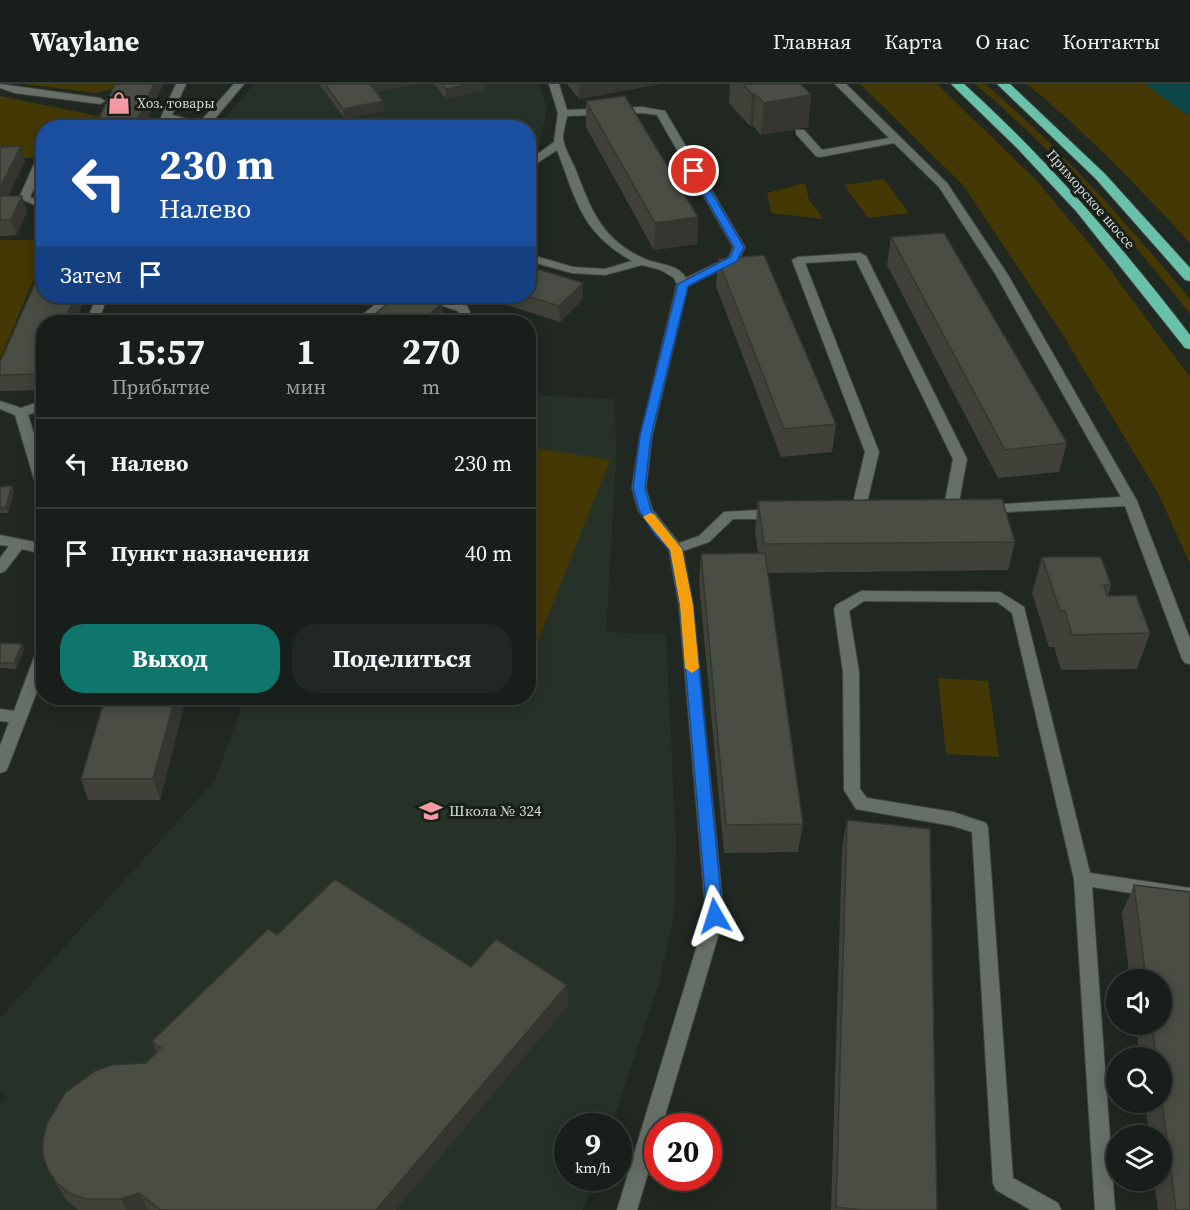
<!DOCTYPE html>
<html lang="ru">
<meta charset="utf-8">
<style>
:root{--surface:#181e19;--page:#212722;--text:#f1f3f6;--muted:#9fa2a2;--line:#363c38;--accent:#0f766e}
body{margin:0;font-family:"Source Serif 4",serif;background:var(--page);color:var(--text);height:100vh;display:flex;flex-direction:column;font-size:22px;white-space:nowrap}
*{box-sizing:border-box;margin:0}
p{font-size:20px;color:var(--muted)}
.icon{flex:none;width:33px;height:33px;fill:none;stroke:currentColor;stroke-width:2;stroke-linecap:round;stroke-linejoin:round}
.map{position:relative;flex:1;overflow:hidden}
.drawer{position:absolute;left:36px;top:231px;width:500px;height:390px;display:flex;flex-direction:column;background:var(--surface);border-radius:24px;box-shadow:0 3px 15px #0003,0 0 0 2px var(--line)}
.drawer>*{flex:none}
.top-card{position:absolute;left:36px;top:36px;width:500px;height:183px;border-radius:24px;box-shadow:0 3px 15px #0003,0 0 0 2px var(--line);background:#1a4fa0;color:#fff;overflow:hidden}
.controls{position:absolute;left:1106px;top:885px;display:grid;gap:12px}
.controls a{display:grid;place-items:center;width:66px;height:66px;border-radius:50%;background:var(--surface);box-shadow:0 3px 15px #0003,0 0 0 2px var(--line);font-size:30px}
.speed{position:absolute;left:554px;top:1029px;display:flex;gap:12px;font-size:30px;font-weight:700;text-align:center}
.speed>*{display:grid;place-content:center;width:78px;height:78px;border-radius:50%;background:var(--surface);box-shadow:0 3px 15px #0003,0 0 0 2px var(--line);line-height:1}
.speed small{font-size:15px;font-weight:400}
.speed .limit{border:9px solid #d22;background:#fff;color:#111}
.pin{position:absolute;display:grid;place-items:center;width:51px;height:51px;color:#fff;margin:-26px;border:3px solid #fff;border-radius:50%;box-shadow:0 2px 6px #0007}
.me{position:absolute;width:66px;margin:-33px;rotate:354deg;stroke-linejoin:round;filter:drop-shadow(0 0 4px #0008)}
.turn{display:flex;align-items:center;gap:21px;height:126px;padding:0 24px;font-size:27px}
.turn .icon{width:78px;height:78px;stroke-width:2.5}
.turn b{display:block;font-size:42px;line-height:51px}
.then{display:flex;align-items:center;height:57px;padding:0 24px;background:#0003;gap:12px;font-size:22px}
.eta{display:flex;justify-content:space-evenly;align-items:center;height:102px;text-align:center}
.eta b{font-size:36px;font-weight:700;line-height:42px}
.button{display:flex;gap:12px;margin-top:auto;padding:12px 24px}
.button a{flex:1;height:69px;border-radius:24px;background:var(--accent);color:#fff;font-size:24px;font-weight:700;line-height:69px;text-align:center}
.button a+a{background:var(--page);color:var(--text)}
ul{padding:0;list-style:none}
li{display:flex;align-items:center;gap:18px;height:90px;padding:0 24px;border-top:2px solid var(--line)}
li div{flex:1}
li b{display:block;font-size:22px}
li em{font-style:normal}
header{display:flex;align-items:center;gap:36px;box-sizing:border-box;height:84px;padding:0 30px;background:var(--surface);border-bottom:2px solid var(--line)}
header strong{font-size:28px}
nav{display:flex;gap:33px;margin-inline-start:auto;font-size:21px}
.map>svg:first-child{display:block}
.built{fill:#263228}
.green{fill:#443804}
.water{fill:#0b4649}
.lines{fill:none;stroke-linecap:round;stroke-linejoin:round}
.minor-casing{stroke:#3f4640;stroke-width:2}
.highway-casing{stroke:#3f4640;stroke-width:2}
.minor{fill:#677067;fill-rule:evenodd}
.highway{fill:#69c1a9;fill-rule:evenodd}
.wall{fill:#40423a}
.shaded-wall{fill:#34362f}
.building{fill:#4a4d43;stroke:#34362f;stroke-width:1.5}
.route{fill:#1a73e8;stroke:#114b97;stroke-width:1.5}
.slow{fill:#f59e0b}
.labels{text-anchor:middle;stroke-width:6;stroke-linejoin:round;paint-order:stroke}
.far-poi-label{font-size:14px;fill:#d6dbd6;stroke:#171f18;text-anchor:start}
.far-street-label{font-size:14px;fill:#d6dbd6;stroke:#171f18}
.poi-label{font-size:15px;fill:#d6dbd6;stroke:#171f18;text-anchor:start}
</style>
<header>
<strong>Waylane</strong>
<nav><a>Главная</a><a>Карта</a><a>О нас</a><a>Контакты</a></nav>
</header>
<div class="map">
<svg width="1190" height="1126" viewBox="0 0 1190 1126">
<rect width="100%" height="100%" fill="#202821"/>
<path class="built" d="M 254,0 L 539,0 L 547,24 L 538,65 L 528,71 L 528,44 L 217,44 Z
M 528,311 L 615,315 L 616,380 L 606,548 L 666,550 L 676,759 L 674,831 L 659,899 L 611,1042 L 567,1042 L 567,1094 L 594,1094 L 583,1126 L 0,1126 L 0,1020 L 6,1013 L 0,1009 L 0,934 L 215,696 L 245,614 L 528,614 Z"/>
<path class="green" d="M 23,0 L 119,0 L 117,4 L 96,9 Z
M 860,0 L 937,0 L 1036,96 L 1102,175 L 1190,293 L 1190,480 L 1158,409 L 1063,251 L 962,100 Z
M 975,0 L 985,0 C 1061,64 1127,139 1190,215 L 1190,230 C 1125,148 1056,68 975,0 Z
M 1027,0 L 1146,0 L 1183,28 L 1190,30 L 1190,159 C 1138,103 1086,48 1027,0 Z
M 0,12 L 103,33 L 98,43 L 44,44 L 43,74 L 0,74 Z
M 884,95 L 909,129 L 868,134 L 844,101 Z
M 805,99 L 809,116 L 824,135 L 771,129 L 767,109 Z
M 0,156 L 44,156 L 43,174 L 0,275 Z
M 528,363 L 610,376 L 528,582 Z
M 938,594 L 988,597 L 999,673 L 946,670 Z"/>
<path class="water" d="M 1146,0 L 1190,0 L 1190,30 L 1183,28 Z"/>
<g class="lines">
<g class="minor-casing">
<path id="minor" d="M 0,0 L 100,14 L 105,17 L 100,20 L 15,9 L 0,4 Z
M 176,0 L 186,0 L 172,31 L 200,38 L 234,0 L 244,0 L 207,44 L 196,44 L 162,35 L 161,33 Z
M 549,0 L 559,0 L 567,26 L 642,23 L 665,27 L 745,163 L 738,177 L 688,202 L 652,352 L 646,404 L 652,425 L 679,459 L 699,452 L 724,428 L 775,425 L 782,430 L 775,435 L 733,435 L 709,458 L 683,467 L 693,521 L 724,832 L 662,1042 L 657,1042 L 657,1059 L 637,1126 L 617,1126 L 706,832 L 679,521 L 669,466 L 638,426 L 632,404 L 640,352 L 677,200 L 674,194 L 661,186 L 642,181 L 605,191 L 572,189 L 528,177 L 528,170 L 573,183 L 605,185 L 632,177 C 581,148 577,118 557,66 L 528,85 L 528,77 L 554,58 L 558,29 ZM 642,29 L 657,31 L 733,163 L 729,173 L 686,194 C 678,180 659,181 645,175 C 601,156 591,125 575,84 C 571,75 564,64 563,54 C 563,48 566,38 567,32 Z
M 835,0 L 846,0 L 947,99 L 1008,191 L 1137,417 L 1190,555 L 1190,580 L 1185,579 L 1182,575 L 1125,422 L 987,429 L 980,425 L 987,421 L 1121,413 L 996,191 L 939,103 L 894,59 L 820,73 L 816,72 L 796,50 L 796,46 L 804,46 L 822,66 L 889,54 Z
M 39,77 L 43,78 L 44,82 L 30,113 L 44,118 L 44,125 L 19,114 L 34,80 Z
M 860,169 L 866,172 L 967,375 L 958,423 L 964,427 L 962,430 L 950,433 L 943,428 L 953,375 L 856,176 L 805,179 L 879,368 L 865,427 L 858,432 L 851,427 L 865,368 L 792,176 L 798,173 Z
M 97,212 L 108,212 L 98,238 L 86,238 Z
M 386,212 L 399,212 L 366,238 L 353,238 Z
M 418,212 L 433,212 L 467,222 L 472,233 L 467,238 L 454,238 L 460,232 L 458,227 L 419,214 Z
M 44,316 L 44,325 L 28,331 L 44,381 L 44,409 L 37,405 L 15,331 L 0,325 L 0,317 L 21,324 Z
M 0,451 L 44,460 L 44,470 L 22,465 L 5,487 L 0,489 L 0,474 L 9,462 L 0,461 Z
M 861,507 L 1000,508 L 1024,523 L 1090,789 L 1190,804 L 1190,818 L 1092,803 L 1115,1126 L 1095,1126 L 1074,795 L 1012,529 L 997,518 L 864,517 L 849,527 L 859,588 L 860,705 L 867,714 L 953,728 L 986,739 L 988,744 L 1013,1094 L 1058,1119 L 1061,1126 L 1031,1126 L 996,1106 L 993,1099 L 972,748 L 953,742 L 856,725 L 844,706 L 843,588 L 834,525 L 836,521 Z
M 44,563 L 44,589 L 8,683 L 6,687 L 0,689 L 0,662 L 9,638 L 0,637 L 0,625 L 14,627 L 36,568 Z"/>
</g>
<g class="highway-casing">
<path id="highway" d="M 951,0 L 964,0 C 1048,76 1121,161 1190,251 L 1190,265 L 1185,264 L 1076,127 L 1016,63 Z
M 997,0 L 1010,0 L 1105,90 L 1190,184 L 1190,197 L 1185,196 L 1096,95 Z"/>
</g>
<use href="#minor" class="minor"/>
<use href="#highway" class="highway"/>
</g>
<path class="wall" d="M 163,0 L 144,44 L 101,44 L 99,34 Z
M 319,0 L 416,0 L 376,8 L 384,27 L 345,35 Z
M 434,0 L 486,0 L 486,6 L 446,15 Z
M 567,0 L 660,0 L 579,15 Z
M 730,0 L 801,0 L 811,11 L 808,43 L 761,51 L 753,42 L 750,42 L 729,19 Z
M 586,17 L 698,133 L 697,160 L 654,166 L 586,43 Z
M 0,63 L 25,77 L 8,112 L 22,112 L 27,128 L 16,151 L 0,152 Z
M 891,153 L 1067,359 L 1059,388 L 998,394 L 887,181 Z
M 718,175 L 836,340 L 832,368 L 781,373 L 716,202 Z
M 44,179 L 44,212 L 86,212 L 75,238 L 44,238 L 44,306 L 0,307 L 0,278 Z
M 478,212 L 528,212 L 583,215 L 560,238 Z
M 12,402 L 14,408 L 8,429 L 0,429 L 0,403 Z
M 758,417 L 1015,458 L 1008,486 L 768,489 L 803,740 L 798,768 L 724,769 L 699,499 L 701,470 L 758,469 L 755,446 Z
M 1042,473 L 1111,501 L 1108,512 L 1150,549 L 1137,585 L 1061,586 L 1054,563 L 1049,563 L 1032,509 Z
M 0,559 L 24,565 L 16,585 L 0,584 Z
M 105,614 L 186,614 L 160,716 L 88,716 L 81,695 Z
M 847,736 L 937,1126 L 831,1126 L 842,764 Z
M 1134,801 L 1190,808 L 1190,1126 L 1158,1126 L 1154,1096 L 1161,1096 L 1161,1052 L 1149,1052 L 1145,1018 L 1161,1018 L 1161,974 L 1140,974 L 1136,940 L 1161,940 L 1161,896 L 1130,896 L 1122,829 Z
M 277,851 L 471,883 L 567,901 L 568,921 L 395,1126 L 79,1126 L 67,1117 L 48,1086 L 146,979 L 157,969 L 152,957 Z"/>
<path class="shaded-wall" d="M 154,0 L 163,0 L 144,44 L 141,44 L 138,34 Z
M 370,0 L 416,0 L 371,9 Z
M 469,0 L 486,0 L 486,6 L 446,15 L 446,5 Z
M 579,0 L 660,0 L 579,15 Z
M 752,10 L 755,10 L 753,42 L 750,42 Z
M 811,11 L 808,43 L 761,51 L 764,19 Z
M 383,17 L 384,27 L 345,35 L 343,25 Z
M 21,62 L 25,77 L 0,128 L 0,104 Z
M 22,112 L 27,128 L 16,151 L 11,136 Z
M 698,133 L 697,160 L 654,166 L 655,139 Z
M 583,199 L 583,215 L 560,238 L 559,222 Z
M 75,212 L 86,212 L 75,238 L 64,238 Z
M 442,219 L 444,235 L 440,238 L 421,238 Z
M 12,402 L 14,408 L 8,429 L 6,423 Z
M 22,560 L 24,565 L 16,585 L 14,579 Z
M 175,614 L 186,614 L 160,716 L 153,695 Z
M 567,901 L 568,921 L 395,1126 L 376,1126 Z
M 139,1109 L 148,1126 L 126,1126 L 121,1115 Z"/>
<path class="building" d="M 115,0 L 154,0 L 138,34 L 99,34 Z
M 325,0 L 370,0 L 383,17 L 343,25 Z
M 442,0 L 469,0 L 446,5 Z
M 743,0 L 801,0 L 811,11 L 764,19 L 755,10 L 752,10 Z
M 625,12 L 698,133 L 655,139 L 586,17 Z
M 21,62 L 0,104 L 0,63 Z
M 0,112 L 22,112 L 11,136 L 0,136 Z
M 944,149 L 1067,359 L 1005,366 L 891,153 Z
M 764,171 L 836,340 L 784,345 L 718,175 Z
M 44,179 L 44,212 L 75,212 L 64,238 L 44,238 L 43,290 L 0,291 L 0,278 Z
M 528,182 L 583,199 L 559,222 L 526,212 L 528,212 Z
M 397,212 L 418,212 L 442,219 L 421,238 L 365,238 Z
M 12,402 L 6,423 L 0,424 L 0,403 Z
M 1002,415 L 1015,458 L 764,460 L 758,417 Z
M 765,469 L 803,740 L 726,741 L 701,470 Z
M 1042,473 L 1101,473 L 1111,501 L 1104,501 L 1107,512 L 1136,511 L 1150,549 L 1072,551 L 1065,527 L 1060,527 Z
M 0,559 L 22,560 L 14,579 L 0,579 Z
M 105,614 L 175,614 L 153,695 L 81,695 Z
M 847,736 L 930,745 L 937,1126 L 862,1126 L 836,1123 Z
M 335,795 L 471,883 L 496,855 L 567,901 L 376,1126 L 161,1126 L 139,1109 L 121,1115 L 85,1115 L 69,1109 L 57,1099 L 48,1086 L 43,1072 L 43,1056 L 47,1039 L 65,1009 L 95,987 L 112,981 L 146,979 L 161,964 L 152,957 L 268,845 L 277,851 Z
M 1134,801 L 1190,808 L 1190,1126 L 1176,1126 L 1161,1010 L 1161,974 L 1156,974 L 1152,940 L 1161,940 L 1161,896 L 1146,896 Z"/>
<path class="route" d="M 694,84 L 699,87 L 744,163 L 737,177 L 688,202 L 651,352 L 645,404 L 651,426 L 682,465 L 693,521 L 723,832 L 720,837 L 715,838 L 709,837 L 707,832 L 680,521 L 670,467 L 654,449 L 639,426 L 633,404 L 640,352 L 678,200 L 730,173 L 734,163 L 690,87 Z"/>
<path class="slow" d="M 650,429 L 654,430 L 682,465 L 693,521 L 699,584 L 692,589 L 685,584 L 680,521 L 670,466 L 643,433 Z"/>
<defs>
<g id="shop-bare" transform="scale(1.8)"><path d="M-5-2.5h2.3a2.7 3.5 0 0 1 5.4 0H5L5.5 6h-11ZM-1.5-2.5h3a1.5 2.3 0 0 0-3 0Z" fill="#f49aa2" stroke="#171f18" stroke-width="2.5" paint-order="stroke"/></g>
<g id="school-bare" transform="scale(1.8)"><path d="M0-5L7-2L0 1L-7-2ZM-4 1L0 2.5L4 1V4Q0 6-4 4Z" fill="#f49aa2" stroke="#171f18" stroke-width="2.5" paint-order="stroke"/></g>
</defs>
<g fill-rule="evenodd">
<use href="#shop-bare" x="119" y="19"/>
<use href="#school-bare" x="431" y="727"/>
</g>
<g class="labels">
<g class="far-poi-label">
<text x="137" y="24">Хоз. товары</text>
</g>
<g class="far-street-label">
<text transform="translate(1091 115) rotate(49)" y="5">Приморское шоссе</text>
</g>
<g class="poi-label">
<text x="449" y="732">Школа № 324</text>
</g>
</g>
</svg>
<div class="controls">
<a><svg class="icon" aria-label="sound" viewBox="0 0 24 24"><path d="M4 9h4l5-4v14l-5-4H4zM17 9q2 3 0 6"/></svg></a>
<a><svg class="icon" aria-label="search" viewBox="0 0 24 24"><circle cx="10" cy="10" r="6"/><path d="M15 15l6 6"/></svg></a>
<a><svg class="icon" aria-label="layers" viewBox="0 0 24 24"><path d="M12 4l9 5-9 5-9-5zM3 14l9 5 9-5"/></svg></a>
</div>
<div class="speed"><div>9<small>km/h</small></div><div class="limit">20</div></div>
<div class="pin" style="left:694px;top:87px;background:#d93025"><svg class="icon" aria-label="arrive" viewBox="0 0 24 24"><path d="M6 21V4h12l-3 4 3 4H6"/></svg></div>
<svg class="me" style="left:715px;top:832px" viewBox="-20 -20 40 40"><path d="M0-17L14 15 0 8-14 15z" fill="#1a73e8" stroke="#fff" stroke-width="4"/></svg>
<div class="top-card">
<div class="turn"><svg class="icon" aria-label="left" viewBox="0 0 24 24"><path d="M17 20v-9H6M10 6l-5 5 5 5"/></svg><div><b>230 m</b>Налево</div></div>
<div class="then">Затем<svg class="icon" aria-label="arrive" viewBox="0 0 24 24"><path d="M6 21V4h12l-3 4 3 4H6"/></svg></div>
</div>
<section class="drawer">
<div class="eta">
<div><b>15:57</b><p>Прибытие</p></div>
<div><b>1</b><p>мин</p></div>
<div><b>270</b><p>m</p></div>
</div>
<ul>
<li><svg class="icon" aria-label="left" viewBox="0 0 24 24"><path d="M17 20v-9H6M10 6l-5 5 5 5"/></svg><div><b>Налево</b></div><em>230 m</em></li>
<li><svg class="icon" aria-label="arrive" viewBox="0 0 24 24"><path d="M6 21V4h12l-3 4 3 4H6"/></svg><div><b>Пункт назначения</b></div><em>40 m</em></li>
</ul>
<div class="button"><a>Выход</a><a>Поделиться</a></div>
</section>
</div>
